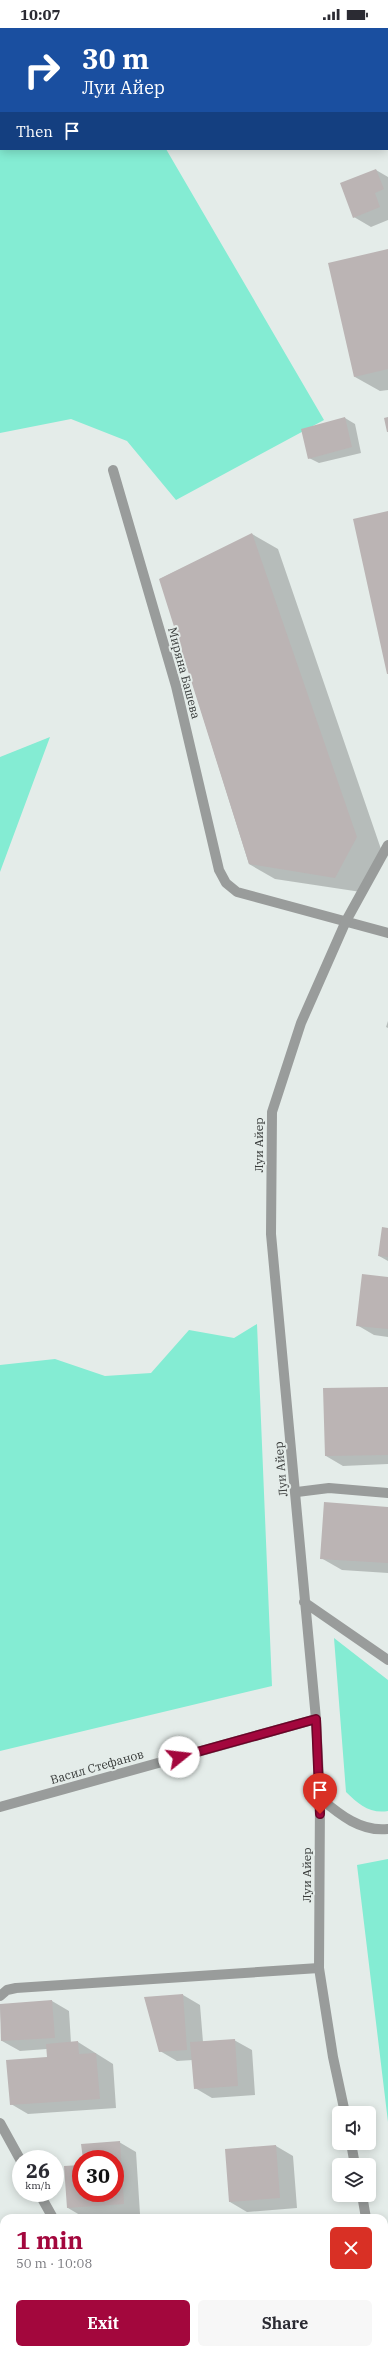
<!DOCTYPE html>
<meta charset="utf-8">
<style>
:root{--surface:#fff;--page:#f7f7f7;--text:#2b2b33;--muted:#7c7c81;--accent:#a3073d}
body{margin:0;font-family:"IBM Plex Serif",serif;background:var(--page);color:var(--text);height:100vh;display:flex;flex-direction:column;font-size:15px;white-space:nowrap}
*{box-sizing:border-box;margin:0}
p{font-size:13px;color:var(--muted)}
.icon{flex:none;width:22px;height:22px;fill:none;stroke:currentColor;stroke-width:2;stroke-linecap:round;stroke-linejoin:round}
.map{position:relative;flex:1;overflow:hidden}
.sheet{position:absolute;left:0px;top:2186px;width:388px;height:140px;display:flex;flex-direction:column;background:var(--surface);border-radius:12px 12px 0 0;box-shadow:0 2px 10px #0003}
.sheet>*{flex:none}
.hud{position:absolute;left:0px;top:0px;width:388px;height:122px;box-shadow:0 2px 10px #0003;background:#1a4fa0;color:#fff;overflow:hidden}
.fabs{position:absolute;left:332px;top:2078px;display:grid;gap:8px}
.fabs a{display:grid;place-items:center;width:44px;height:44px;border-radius:6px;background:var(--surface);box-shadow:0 2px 10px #0003;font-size:20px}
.speed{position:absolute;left:12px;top:2122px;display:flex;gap:8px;font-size:20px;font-weight:700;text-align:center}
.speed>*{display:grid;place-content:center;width:52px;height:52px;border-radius:50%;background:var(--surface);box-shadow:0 2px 10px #0003;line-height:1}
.speed small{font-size:10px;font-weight:400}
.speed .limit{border:6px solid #d22;background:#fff;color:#111}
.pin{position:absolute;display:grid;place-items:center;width:34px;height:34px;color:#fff;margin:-41px -17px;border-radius:50% 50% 50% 0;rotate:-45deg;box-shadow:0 0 4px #0007}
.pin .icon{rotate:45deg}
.me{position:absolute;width:44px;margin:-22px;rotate:74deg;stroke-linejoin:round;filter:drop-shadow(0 0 3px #0008)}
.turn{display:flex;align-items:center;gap:14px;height:84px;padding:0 16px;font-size:18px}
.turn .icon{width:52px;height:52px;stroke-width:2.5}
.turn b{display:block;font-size:28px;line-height:34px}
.then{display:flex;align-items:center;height:38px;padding:0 16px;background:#0003;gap:8px;font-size:15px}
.round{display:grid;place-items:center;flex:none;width:42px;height:42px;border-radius:6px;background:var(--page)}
.summary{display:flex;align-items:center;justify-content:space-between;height:68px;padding:0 16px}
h1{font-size:24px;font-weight:700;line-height:30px;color:var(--accent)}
.action{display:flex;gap:8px;margin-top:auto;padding:8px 16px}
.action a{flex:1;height:46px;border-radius:6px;background:var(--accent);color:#fff;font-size:16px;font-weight:700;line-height:46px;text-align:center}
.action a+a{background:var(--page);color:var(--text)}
.status{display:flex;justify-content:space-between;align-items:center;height:28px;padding:0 20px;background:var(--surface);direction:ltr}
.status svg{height:11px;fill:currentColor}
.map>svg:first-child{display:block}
.green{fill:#84ecd3}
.shadow{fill:#0003}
.building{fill:#bbb4b4}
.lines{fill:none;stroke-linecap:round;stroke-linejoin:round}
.lane{stroke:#999c9b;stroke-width:10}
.street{stroke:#999c9b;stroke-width:10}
.route-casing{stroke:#6a0528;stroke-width:10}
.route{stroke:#a3073d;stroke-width:7}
.labels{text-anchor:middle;stroke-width:4;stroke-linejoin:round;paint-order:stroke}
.street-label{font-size:12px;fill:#373a39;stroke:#e4ece9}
</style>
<div class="status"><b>10:07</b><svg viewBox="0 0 49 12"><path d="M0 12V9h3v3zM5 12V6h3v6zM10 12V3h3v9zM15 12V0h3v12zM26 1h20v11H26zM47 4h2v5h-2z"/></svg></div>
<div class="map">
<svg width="388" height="2326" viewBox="0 0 388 2326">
<rect width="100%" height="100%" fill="#e4ece9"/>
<path class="green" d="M 0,0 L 100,0 L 1,1 L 1,121 L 166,121 L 324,392 L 176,472 L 127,413 L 71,391 L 0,405 Z
M 50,709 L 0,844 L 0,729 Z
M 257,1296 L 272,1658 L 0,1723 L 0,1337 L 55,1331 L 105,1348 L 151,1345 L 189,1302 L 234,1310 Z
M 334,1610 L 388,1652 L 388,1783 C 370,1786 358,1776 346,1764 Z
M 388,1831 L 388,2094 L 357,1837 Z"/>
<path class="shadow" d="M 387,80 L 388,81 L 387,107 Z
M 376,142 L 388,149 L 388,192 L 371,199 L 354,189 Z
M 388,222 L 388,362 L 380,363 L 355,349 Z
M 345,390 L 355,396 L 361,425 L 319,435 L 309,430 Z
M 252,506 L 278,521 L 382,824 L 361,864 L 275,851 L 249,836 L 160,551 Z
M 388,993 L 388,1000 L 386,999 Z
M 388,1201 L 388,1233 L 379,1228 Z
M 388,1250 L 388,1309 L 374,1307 L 357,1297 Z
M 388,1360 L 388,1436 L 343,1438 L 326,1428 Z
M 388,1480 L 388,1545 L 342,1542 L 321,1530 Z
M 183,1967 L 200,1977 L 203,2014 L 234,2012 L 252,2022 L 255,2067 L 212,2070 L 195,2060 L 193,2032 L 177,2033 L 160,2023 L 145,1970 Z
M 52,1973 L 69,1983 L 71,2015 L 78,2014 L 113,2036 L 116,2080 L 28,2086 L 11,2076 L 48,2030 L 47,2021 L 20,2023 L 2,2013 L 0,1977 Z
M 119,2114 L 136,2124 L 140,2186 L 85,2190 L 68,2180 L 81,2138 L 81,2165 L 115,2165 L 115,2131 L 84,2131 Z
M 276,2118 L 293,2128 L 297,2180 L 247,2184 L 230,2174 Z
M 175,2322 L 317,2322 L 317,2326 L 175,2326 Z"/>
<path class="building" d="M 376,141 L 384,161 L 375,165 L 380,179 L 353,190 L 340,155 Z
M 388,221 L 388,341 L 354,349 L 328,235 Z
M 345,389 L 352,419 L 308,431 L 301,401 Z
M 388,389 L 388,404 L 387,404 L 384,390 Z
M 388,483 L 388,646 L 387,646 L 353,491 Z
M 252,505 L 357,809 L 335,850 L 249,836 L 159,551 Z
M 382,1199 L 388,1200 L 388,1229 L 378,1228 Z
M 362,1246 L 388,1249 L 388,1301 L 356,1298 Z
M 388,1359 L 388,1427 L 325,1428 L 323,1360 Z
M 324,1474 L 388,1479 L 388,1535 L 320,1531 Z
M 183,1966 L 187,2022 L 159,2024 L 144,1969 Z
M 52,1972 L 55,2010 L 1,2013 L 0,1976 Z
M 235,2011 L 238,2058 L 194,2061 L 190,2014 Z
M 78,2013 L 79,2026 L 96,2025 L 100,2071 L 10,2077 L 6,2032 L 47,2029 L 46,2016 Z
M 120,2113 L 124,2176 L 67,2180 L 64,2138 L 81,2137 L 81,2165 L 115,2165 L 115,2131 L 83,2131 L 81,2116 Z
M 276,2117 L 280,2170 L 229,2174 L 225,2121 Z
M 174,2322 L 293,2322 L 293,2326 L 174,2326 Z"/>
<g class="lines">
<path class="lane" d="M 113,442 L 176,658 L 219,842 L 226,855 L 237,864 L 388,905
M 297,1464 L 329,1460 L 388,1465
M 0,1968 L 7,1962 L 16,1960 L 319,1940
M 0,2095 L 21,2133
M 39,2165 L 53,2190"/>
<path class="street" d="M 304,1574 L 388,1632
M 320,1770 C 340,1787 361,1804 388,1801
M 0,1779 L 316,1691
M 345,2085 L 333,2029 L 319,1940 L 320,1770 L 316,1691 L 271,1206 L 272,1084 L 301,995 L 346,893 L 388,817
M 351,2115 L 355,2137
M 362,2167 L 366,2190
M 379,2326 L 380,2322"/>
</g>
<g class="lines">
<g class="route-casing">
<path id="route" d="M 179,1729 L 316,1691 L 320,1786"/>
</g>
<use href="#route" class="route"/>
</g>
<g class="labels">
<g class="street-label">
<text transform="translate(184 645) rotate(75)" y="4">Миряна Башева</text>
<text transform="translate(259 1117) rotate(-90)" y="4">Луи Айер</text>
<text transform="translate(281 1441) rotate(-95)" y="4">Луи Айер</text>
<text transform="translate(97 1739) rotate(-16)" y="4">Васил Стефанов</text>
<text transform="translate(307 1847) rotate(-90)" y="4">Луи Айер</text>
</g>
</g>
</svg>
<div class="fabs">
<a><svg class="icon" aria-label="sound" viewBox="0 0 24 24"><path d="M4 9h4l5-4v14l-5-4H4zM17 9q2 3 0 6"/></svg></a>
<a><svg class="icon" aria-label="layers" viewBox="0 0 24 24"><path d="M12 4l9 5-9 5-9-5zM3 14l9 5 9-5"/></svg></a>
</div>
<div class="speed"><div>26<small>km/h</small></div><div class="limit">30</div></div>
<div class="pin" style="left:320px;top:1786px;background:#d93025"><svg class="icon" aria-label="arrive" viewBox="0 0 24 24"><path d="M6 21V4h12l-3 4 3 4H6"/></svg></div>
<svg class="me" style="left:179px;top:1729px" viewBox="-20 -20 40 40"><circle r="19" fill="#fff"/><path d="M0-13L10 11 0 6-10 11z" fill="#a3073d"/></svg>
<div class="hud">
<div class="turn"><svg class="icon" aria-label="right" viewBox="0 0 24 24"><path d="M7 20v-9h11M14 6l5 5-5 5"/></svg><div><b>30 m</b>Луи Айер</div></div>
<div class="then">Then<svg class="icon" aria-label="arrive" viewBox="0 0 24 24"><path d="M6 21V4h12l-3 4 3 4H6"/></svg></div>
</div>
<section class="sheet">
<div class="summary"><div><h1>1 min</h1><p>50 m · 10:08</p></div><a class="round" style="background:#d93025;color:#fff"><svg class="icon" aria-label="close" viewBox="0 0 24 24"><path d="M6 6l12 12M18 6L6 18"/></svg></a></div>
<div class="action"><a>Exit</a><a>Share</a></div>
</section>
</div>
